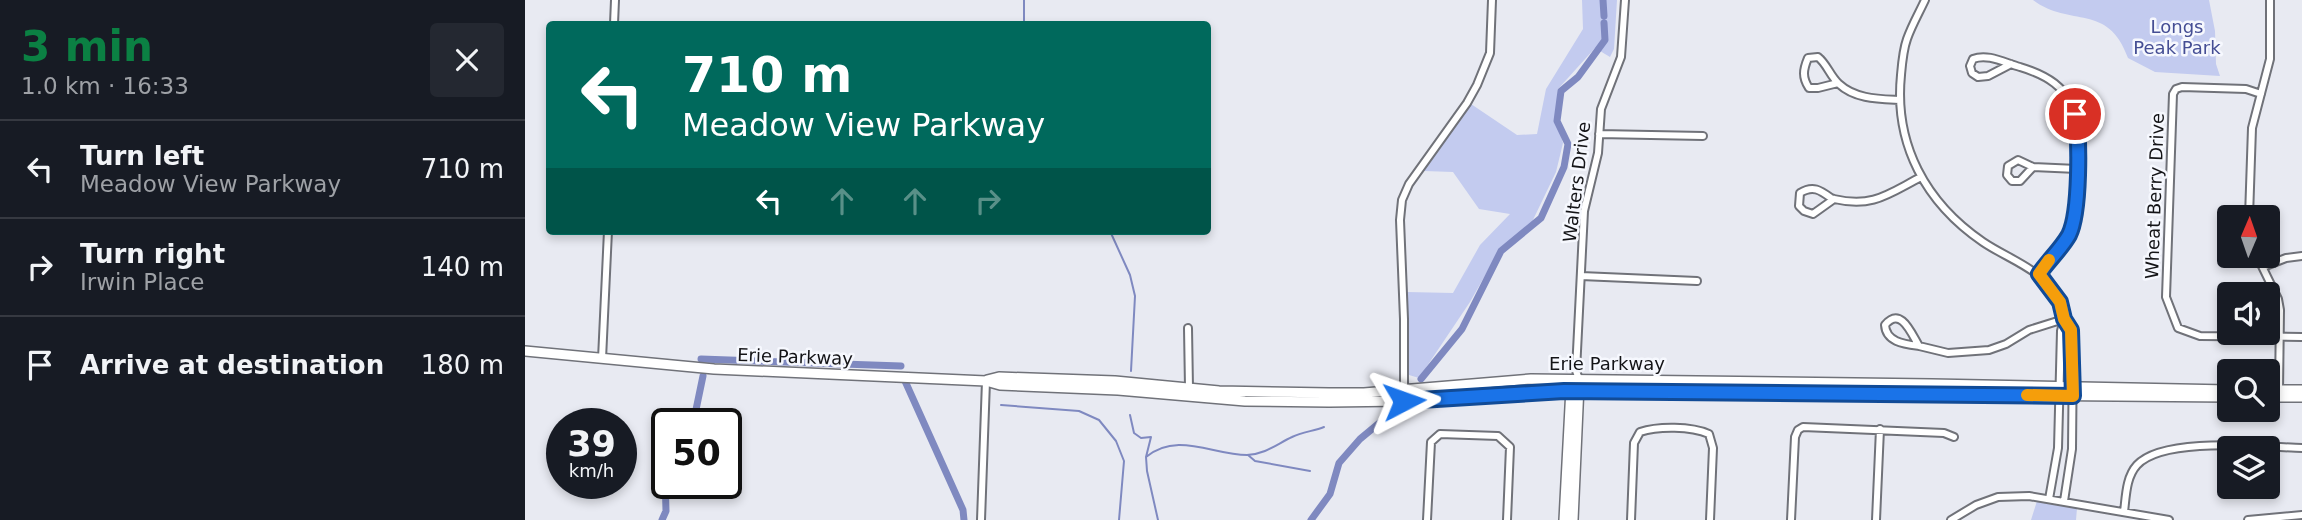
<!DOCTYPE html>
<meta charset="utf-8">
<style>
:root{--surface:#171b24;--page:#242831;--text:#f1f3f6;--muted:#9ea1a6;--line:#363941;--accent:#0b8043}
body{margin:0;font-family:"DejaVu Sans",sans-serif;background:var(--page);color:var(--text);height:100vh;display:flex;flex-direction:column;font-size:26px;white-space:nowrap}
*{box-sizing:border-box;margin:0}
p{font-size:23px;color:var(--muted)}
.icon{flex:none;width:38px;height:38px;fill:none;stroke:currentColor;stroke-width:2;stroke-linecap:round;stroke-linejoin:round}
.map{position:relative;flex:1;overflow:hidden}
.drawer{display:flex;flex-direction:column;background:var(--surface);width:525px}
.drawer>*{flex:none}
.hud{position:absolute;left:21px;top:21px;width:665px;height:214px;border-radius:7px;box-shadow:0 4px 10px #0003;background:#00695c;color:#fff;overflow:hidden}
.needle{width:46px;rotate:2deg}
.controls{position:absolute;left:1692px;top:205px;display:grid;gap:14px}
.controls a{display:grid;place-items:center;width:63px;height:63px;border-radius:7px;background:var(--surface);box-shadow:0 4px 10px #0003;font-size:35px}
.speed{position:absolute;left:21px;top:408px;display:flex;gap:14px;font-size:35px;font-weight:700;text-align:center}
.speed>*{display:grid;place-content:center;width:91px;height:91px;border-radius:50%;background:var(--surface);box-shadow:0 4px 10px #0003;line-height:1}
.speed small{font-size:18px;font-weight:400}
.speed .limit{border:4px solid #111;border-radius:10px;background:#fff;color:#111}
.pin{position:absolute;display:grid;place-items:center;width:60px;height:60px;color:#fff;margin:-30px;border:4px solid #fff;border-radius:50%;box-shadow:0 2px 7px #0007}
.me{position:absolute;width:77px;margin:-38px;rotate:86deg;stroke-linejoin:round;filter:drop-shadow(0 0 5px #0008)}
.turn{display:flex;align-items:center;gap:24px;height:147px;padding:0 21px;font-size:32px}
.turn .icon{width:91px;height:91px;stroke-width:2.5}
.turn b{display:block;font-size:49px;line-height:60px}
.lanes{display:flex;align-items:center;height:66px;padding:0 21px;background:#0003;justify-content:center;gap:35px;direction:ltr}
.lanes .off{opacity:.35}
.round{display:grid;place-items:center;flex:none;width:74px;height:74px;border-radius:7px;background:var(--page)}
.overview{display:flex;align-items:center;justify-content:space-between;height:119px;padding:0 21px}
h1{font-size:42px;font-weight:800;line-height:52px;color:var(--accent)}
ul{padding:0;list-style:none}
li{display:flex;align-items:center;gap:21px;height:98px;padding:0 21px;border-top:2px solid var(--line)}
li div{flex:1}
li b{display:block;font-size:26px}
li em{font-style:normal}
main{display:flex;flex:1;min-height:0}
.map>svg:first-child{display:block}
.green{fill:#c3cbef}
.lines{fill:none;stroke-linecap:round;stroke-linejoin:round}
.stream{stroke:#7f89c0;stroke-width:2}
.canal{stroke:#7f89c0;stroke-width:7}
.street-casing{stroke:#707279;stroke-width:10}
.secondary-casing{stroke:#707279;stroke-width:12}
.street{stroke:#fff;stroke-width:6}
.secondary{stroke:#fff;stroke-width:9}
.route-casing{stroke:#114b97;stroke-width:18}
.route{stroke:#1a73e8;stroke-width:12}
.slow{stroke:#f59e0b;stroke-width:12}
.labels{text-anchor:middle;stroke-width:5;stroke-linejoin:round;paint-order:stroke}
.park-label{font-size:18px;fill:#454e94;stroke:#f6f8fe}
.street-label{font-size:18px;fill:#141417;stroke:#f6f8fe}
</style>
<main>
<section class="drawer">
<div class="overview"><div><h1>3 min</h1><p>1.0 km · 16:33</p></div><a class="round"><svg class="icon" aria-label="close" viewBox="0 0 24 24"><path d="M6 6l12 12M18 6L6 18"/></svg></a></div>
<ul>
<li><svg class="icon" aria-label="left" viewBox="0 0 24 24"><path d="M17 20v-9H6M10 6l-5 5 5 5"/></svg><div><b>Turn left</b><p>Meadow View Parkway</p></div><em>710 m</em></li>
<li><svg class="icon" aria-label="right" viewBox="0 0 24 24"><path d="M7 20v-9h11M14 6l5 5-5 5"/></svg><div><b>Turn right</b><p>Irwin Place</p></div><em>140 m</em></li>
<li><svg class="icon" aria-label="arrive" viewBox="0 0 24 24"><path d="M6 21V4h12l-3 4 3 4H6"/></svg><div><b>Arrive at destination</b></div><em>180 m</em></li>
</ul>
</section>
<div class="map">
<svg width="1777" height="520" viewBox="0 0 1777 520">
<rect width="100%" height="100%" fill="#e8eaf2"/>
<path class="green" d="M 1057,0 L 1092,0 L 1089,49 L 1085,57 L 1070,48 L 1033,89 L 1031,118 L 1038,143 L 1031,172 L 1007,222 L 975,249 L 945,302 L 894,378 L 884,375 L 882,292 L 928,293 L 955,245 L 985,214 L 954,209 L 928,172 L 899,171 L 946,104 L 992,135 L 1012,134 L 1021,89 L 1058,29 Z
M 1508,0 L 1684,0 L 1690,31 L 1691,64 L 1695,76 L 1630,72 L 1603,58 C 1583,2 1545,28 1508,0 Z
M 1512,501 L 1552,508 L 1551,520 L 1506,520 Z"/>
<g class="lines">
<path class="stream" d="M 499,24 L 499,0
M 585,231 L 605,275 L 610,296 L 606,371
M 476,405 L 554,411 L 574,420 L 591,441 L 599,461 L 594,520
M 605,415 L 609,433 L 616,438 L 626,437 L 621,457 L 622,471 L 633,520
M 723,455 L 730,461 L 785,471
M 621,457 C 652,431 688,455 722,455 C 741,454 752,444 767,437 C 777,432 789,431 799,427"/>
<path class="canal" d="M 1078,0 L 1079,16
M 176,359 L 376,366
M 896,379 L 937,329 L 976,251 L 1016,218 L 1039,167 L 1043,144 L 1032,121 L 1036,91 L 1053,77 L 1080,40 L 1079,23
M 380,381 L 438,510 L 439,520
M 168,424 L 178,376
M 137,520 L 141,511 L 140,475 L 142,472
M 786,520 L 805,494 L 814,463 L 835,439 L 870,410"/>
<g class="street-casing">
<path id="street" d="M 1400,0 C 1394,13 1387,25 1382,39 C 1378,50 1377,63 1376,75 C 1369,145 1401,203 1458,242 C 1486,261 1522,270 1535,304 C 1537,309 1537,315 1540,320 C 1544,329 1547,334 1548,344 L 1547,449 L 1539,501
M 89,24 L 90,0
M 1486,64 L 1463,76 L 1453,77 L 1447,73 L 1445,66 L 1448,59 C 1463,53 1480,63 1495,67 C 1555,85 1554,117 1552,172 C 1552,192 1552,212 1545,231 C 1539,246 1524,261 1514,274
M 1313,83 L 1293,88 L 1284,88 C 1277,77 1278,70 1283,58 L 1293,57 C 1302,64 1305,76 1314,84 C 1330,99 1354,99 1374,100
M 1736,94 L 1721,89 L 1657,87 L 1651,89 L 1648,94 L 1641,297 L 1653,328 L 1675,336 L 1777,337
M 1074,134 L 1178,136
M 1508,167 L 1495,181 L 1487,181 L 1482,175 L 1483,166 L 1493,160 L 1508,167 L 1552,169
M 1309,199 L 1288,214 L 1279,211 L 1274,206 L 1275,193 C 1288,185 1295,190 1306,198 L 1309,199 C 1348,208 1363,194 1396,177
M 1724,217 L 1727,128 L 1745,59 L 1745,0
M 1732,256 L 1753,299 L 1755,310 L 1754,391
M 1738,267 L 1761,258 L 1777,256
M 1056,276 L 1172,281
M 663,328 L 664,388
M 1394,346 C 1379,344 1361,342 1360,325 C 1376,306 1386,333 1394,346 L 1423,353 L 1464,350 L 1481,344 L 1504,330 L 1539,319
M 77,359 L 83,231
M 1054,379 L 1051,371 L 1059,211 L 1073,153 L 1076,109 L 1096,57 L 1100,0
M 879,401 L 879,319 L 875,220 L 877,200 L 884,184 L 942,103 L 952,85 L 965,53 L 967,0
M 1524,499 L 1533,448 L 1536,331 L 1539,319
M 1599,512 C 1601,496 1601,477 1612,465 C 1638,436 1739,447 1777,448
M 456,520 L 461,381
M 902,520 L 906,442 L 915,434 L 973,436 L 985,447 L 982,520
M 1106,520 L 1109,443 L 1115,432 C 1133,426 1166,426 1184,434 L 1188,448 L 1185,520
M 1266,520 L 1270,437 L 1273,430 L 1278,427 L 1419,433 L 1429,437
M 1351,520 L 1355,429
M 1426,520 L 1451,505 L 1473,497 L 1504,496 L 1644,520
M 1723,520 L 1777,515"/>
</g>
<g class="secondary-casing">
<path id="secondary" d="M 0,351 L 189,369 L 461,381 L 475,385 L 593,390 L 720,401 L 804,402 L 879,401 L 1039,391 L 1704,397
M 462,380 L 474,377 L 590,381 L 694,391 L 804,393 L 839,393 L 1006,379 L 1407,384 L 1704,390
M 1743,390 L 1777,390
M 1743,397 L 1777,397
M 1039,520 L 1046,388
M 1048,520 L 1054,385"/>
</g>
<use href="#street" class="street"/>
<use href="#secondary" class="secondary"/>
</g>
<g class="lines">
<g class="route-casing">
<path id="route" d="M 879,401 L 1039,391 L 1548,396 L 1546,330 L 1539,319 L 1535,302 L 1514,274 C 1523,261 1536,249 1544,235 C 1555,213 1555,138 1550,114"/>
</g>
<use href="#route" class="route"/>
<path class="slow" d="M 1502,395 L 1548,396 L 1546,330 L 1539,319 L 1535,302 L 1514,274 L 1524,260"/>
</g>
<g class="labels">
<g class="park-label">
<text x="1652" y="33">Longs<tspan x="1652" dy="21">Peak Park</tspan></text>
</g>
<g class="street-label">
<text transform="translate(1052 182) rotate(-83)" y="6">Walters Drive</text>
<text transform="translate(1630 196) rotate(-88)" y="6">Wheat Berry Drive</text>
<text transform="translate(270 357) rotate(2)" y="6">Erie Parkway</text>
<text x="1082" y="370">Erie Parkway</text>
</g>
</g>
</svg>
<div class="controls">
<a><svg class="needle" viewBox="-14 -14 28 28"><path d="M0-13l5 13h-10z" fill="#e53935"/><path d="M0 13l5-13h-10z" fill="#9ea1a6"/></svg></a>
<a><svg class="icon" aria-label="sound" viewBox="0 0 24 24"><path d="M4 9h4l5-4v14l-5-4H4zM17 9q2 3 0 6"/></svg></a>
<a><svg class="icon" aria-label="search" viewBox="0 0 24 24"><circle cx="10" cy="10" r="6"/><path d="M15 15l6 6"/></svg></a>
<a><svg class="icon" aria-label="layers" viewBox="0 0 24 24"><path d="M12 4l9 5-9 5-9-5zM3 14l9 5 9-5"/></svg></a>
</div>
<div class="speed"><div>39<small>km/h</small></div><div class="limit">50</div></div>
<div class="pin" style="left:1550px;top:114px;background:#d93025"><svg class="icon" aria-label="arrive" viewBox="0 0 24 24"><path d="M6 21V4h12l-3 4 3 4H6"/></svg></div>
<svg class="me" style="left:879px;top:401px" viewBox="-20 -20 40 40"><path d="M0-17L14 15 0 8-14 15z" fill="#1a73e8" stroke="#fff" stroke-width="4"/></svg>
<div class="hud">
<div class="turn"><svg class="icon" aria-label="left" viewBox="0 0 24 24"><path d="M17 20v-9H6M10 6l-5 5 5 5"/></svg><div><b>710 m</b>Meadow View Parkway</div></div>
<div class="lanes"><svg class="icon" aria-label="left" viewBox="0 0 24 24"><path d="M17 20v-9H6M10 6l-5 5 5 5"/></svg><svg class="icon off" aria-label="ahead" viewBox="0 0 24 24"><path d="M12 20V5M6 11l6-6 6 6"/></svg><svg class="icon off" aria-label="ahead" viewBox="0 0 24 24"><path d="M12 20V5M6 11l6-6 6 6"/></svg><svg class="icon off" aria-label="right" viewBox="0 0 24 24"><path d="M7 20v-9h11M14 6l5 5-5 5"/></svg></div>
</div>
</div>
</main>
